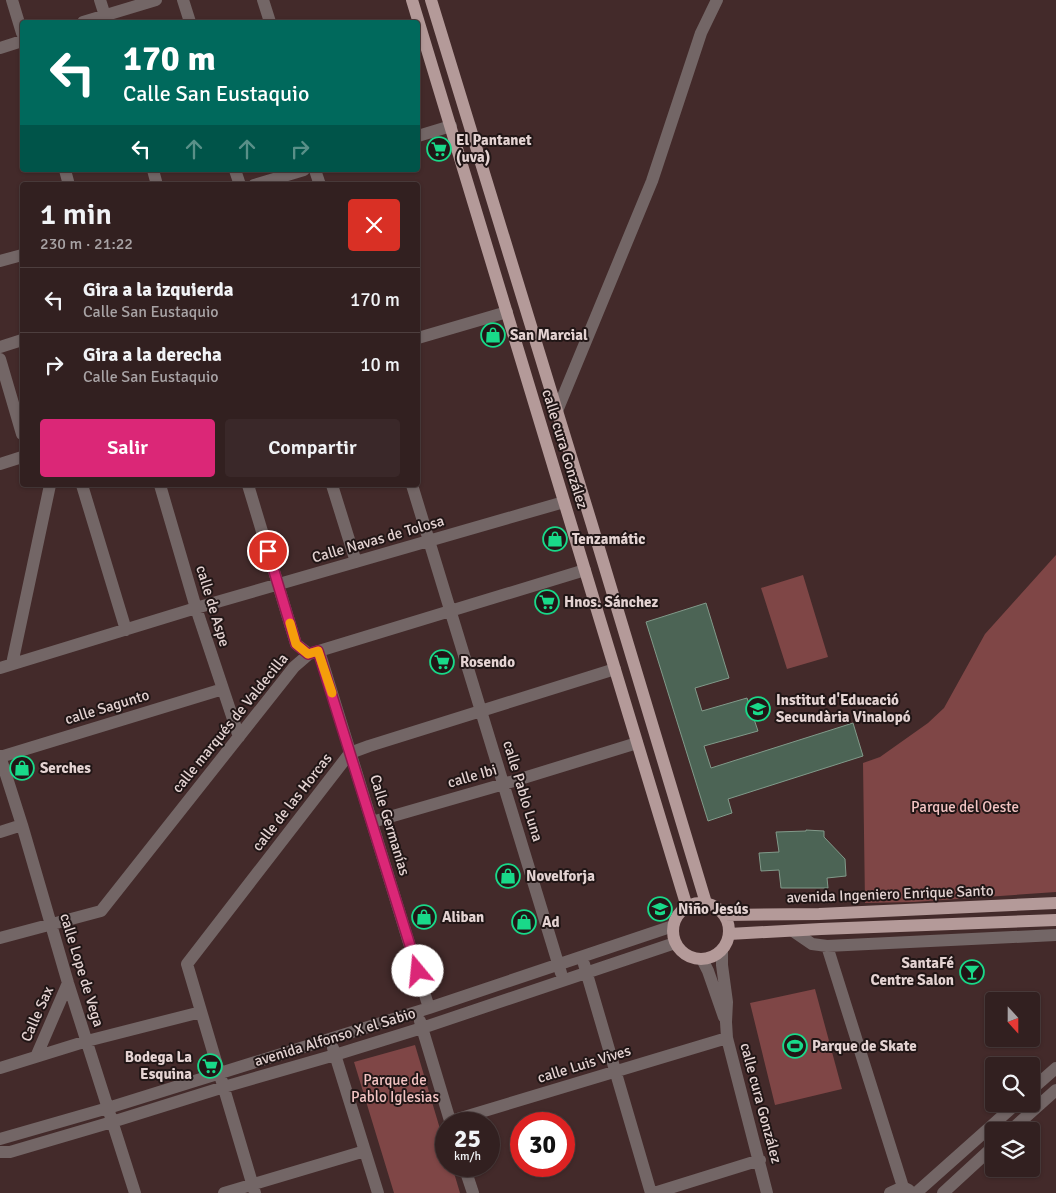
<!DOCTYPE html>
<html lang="es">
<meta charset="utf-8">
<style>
:root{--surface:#322020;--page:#3a2829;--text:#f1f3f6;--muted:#a8a3a5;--line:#4d3e3e;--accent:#db2777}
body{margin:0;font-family:Signika,sans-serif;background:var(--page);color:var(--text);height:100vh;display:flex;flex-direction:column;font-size:19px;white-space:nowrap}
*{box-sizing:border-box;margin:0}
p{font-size:16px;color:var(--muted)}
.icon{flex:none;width:28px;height:28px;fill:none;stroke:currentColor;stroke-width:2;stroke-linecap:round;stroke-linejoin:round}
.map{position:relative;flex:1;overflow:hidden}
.drawer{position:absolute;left:20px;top:182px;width:400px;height:305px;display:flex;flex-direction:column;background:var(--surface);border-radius:5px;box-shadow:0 1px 4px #0004,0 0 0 1px var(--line)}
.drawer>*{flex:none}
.banner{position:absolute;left:20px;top:20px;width:400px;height:152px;border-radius:5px;box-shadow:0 1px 4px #0004,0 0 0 1px var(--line);background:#00695c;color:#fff;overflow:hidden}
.needle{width:32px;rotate:159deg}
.tools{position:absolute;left:985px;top:992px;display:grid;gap:10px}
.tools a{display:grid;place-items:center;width:55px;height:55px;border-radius:5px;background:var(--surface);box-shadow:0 1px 4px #0004,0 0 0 1px var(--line);font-size:25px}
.speed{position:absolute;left:435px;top:1112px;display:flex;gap:10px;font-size:25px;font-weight:700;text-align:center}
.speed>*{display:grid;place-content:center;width:65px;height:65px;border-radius:50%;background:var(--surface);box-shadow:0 1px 4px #0004,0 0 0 1px var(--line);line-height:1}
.speed small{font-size:12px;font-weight:400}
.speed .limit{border:8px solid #d22;background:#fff;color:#111}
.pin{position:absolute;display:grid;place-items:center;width:42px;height:42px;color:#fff;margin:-21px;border:2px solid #fff;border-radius:50%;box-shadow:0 1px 5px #0007}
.me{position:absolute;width:55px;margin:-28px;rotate:343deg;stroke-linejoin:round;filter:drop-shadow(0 0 4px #0008)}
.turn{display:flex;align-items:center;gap:18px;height:105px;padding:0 20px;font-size:22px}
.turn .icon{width:65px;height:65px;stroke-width:2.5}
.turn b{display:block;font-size:35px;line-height:42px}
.lanes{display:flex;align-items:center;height:48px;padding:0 20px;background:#0003;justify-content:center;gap:25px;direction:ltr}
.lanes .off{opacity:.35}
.round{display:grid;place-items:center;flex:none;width:52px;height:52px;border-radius:5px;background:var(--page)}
.headline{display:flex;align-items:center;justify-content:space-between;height:85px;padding:0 20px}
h1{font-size:30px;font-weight:600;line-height:38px}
.primary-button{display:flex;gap:10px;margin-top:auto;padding:10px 20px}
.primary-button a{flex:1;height:58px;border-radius:5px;background:var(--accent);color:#fff;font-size:20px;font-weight:600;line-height:58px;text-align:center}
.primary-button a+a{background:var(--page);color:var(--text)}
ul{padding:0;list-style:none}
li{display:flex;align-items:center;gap:15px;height:65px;padding:0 20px;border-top:1px solid var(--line)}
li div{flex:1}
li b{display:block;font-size:19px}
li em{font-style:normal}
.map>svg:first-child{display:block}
.green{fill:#7f4646}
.building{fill:#4c6455;stroke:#819a8a}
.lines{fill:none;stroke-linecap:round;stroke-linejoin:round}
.minor{stroke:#736666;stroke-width:12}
.major{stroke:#b49a99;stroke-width:12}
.route-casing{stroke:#8e194d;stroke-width:12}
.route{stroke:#db2777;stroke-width:9}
.slow{stroke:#f59e0b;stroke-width:9}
.labels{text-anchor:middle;stroke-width:4;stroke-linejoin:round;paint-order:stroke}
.poi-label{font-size:15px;font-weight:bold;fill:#e4d3d2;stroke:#211616;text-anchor:start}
.street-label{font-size:15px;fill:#e4d3d2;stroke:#211616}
.park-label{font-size:15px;fill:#f3c4c3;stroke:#211616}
</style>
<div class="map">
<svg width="1056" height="1193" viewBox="0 0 1056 1193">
<rect width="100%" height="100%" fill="#432a2a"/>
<path class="green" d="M 1056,555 L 1056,892 L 914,902 L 865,903 L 863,763 L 880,757 L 928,723 L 944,708 L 985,634 Z
M 803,575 L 828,657 L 787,669 L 761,588 Z
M 815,989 L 842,1089 L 775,1105 L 750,1003 Z
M 415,1045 L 446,1149 L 446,1166 L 452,1166 L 460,1193 L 394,1193 L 354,1062 Z"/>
<path class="building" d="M 706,603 L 729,678 L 695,688 L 702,711 L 747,698 L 758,731 L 704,746 L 711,768 L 853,723 L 863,756 L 728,799 L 732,813 L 708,821 L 646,622 Z
M 806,830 L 824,831 L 824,837 L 845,859 L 846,876 L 827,878 L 828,888 L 781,888 L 779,870 L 761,871 L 759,853 L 779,852 L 776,832 L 806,831 Z"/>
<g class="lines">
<path class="minor" d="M 12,0 L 22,33
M 100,0 L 107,22
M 183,0 L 190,22
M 263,0 L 270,22
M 83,22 L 156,0
M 0,48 L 22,41
M 418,136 L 451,126
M 65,170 L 69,185
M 153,170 L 157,185
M 235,170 L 240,185
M 315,170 L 320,185
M 254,185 L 304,170
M 0,261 L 22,255
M 418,338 L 507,312
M 0,347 L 22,340
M 0,359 L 22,434
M 557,411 L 652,181 L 701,33 L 717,0
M 0,464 L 22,457
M 82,485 L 126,630
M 160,485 L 196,608 L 239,737
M 248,485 L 296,644 L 309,654
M 332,485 L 356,562
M 412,485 L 561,973
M 319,651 L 429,1008
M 12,664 L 50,485
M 0,668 L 196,608 L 564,502
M 0,756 L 22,825 L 68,983 L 135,1193
M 0,757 L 223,689
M 372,822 L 504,784 L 637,743
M 0,832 L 22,825
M 793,931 L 812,944 L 827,946 L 1056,935
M 0,938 L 101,911 L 294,667 L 309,654 L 585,570
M 827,946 L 903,1187
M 722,950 L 722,965 L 727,1002 L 726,1022 L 727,1038 L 767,1193
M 702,959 L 708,971 L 724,1017
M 584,964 L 651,1193
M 420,1021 L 451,1124
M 333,1048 L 378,1193
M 36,1057 L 68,983
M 0,1068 L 87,1041 L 201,1012
M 1031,1090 L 1056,1068
M 451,1121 L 727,1038
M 1010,1131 L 1056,1090
M 0,1139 L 108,1108 L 429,1008 L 673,926
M 0,1152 L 10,1152 L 112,1122 L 224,1087 L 335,1055 L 422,1028 L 675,943
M 464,1166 L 473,1193
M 224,1193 L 365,1151
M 255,1193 L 187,964 L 350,753 L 369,746 L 615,669
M 654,1193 L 760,1160
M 890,1193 L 903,1187 L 909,1190
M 916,1193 L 1016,1104
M 943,1193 L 994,1146"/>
<path class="major" d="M 412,0 L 687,907
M 431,0 L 592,525 L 706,903
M673 931a28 28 0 1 1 56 0a28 28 0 1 1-56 0Z
M 724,915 L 819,914 L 1056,903
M 729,934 L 821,929 L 1056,920"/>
</g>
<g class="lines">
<g class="route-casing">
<path id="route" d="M 268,551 L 296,644 L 308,654 L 318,651 L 418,971"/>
</g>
<use href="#route" class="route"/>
<path class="slow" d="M 290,623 L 296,644 L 308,654 L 318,651 L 332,693"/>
</g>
<defs>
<g id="supermarket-ring" transform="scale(1.25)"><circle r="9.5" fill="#211616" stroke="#19d989" stroke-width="1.5"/><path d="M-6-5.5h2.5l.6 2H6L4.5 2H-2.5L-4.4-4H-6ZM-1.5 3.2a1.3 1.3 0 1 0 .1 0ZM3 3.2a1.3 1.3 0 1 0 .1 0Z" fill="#19d989"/></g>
<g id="shop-ring" transform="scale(1.25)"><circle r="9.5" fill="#211616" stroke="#19d989" stroke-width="1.5"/><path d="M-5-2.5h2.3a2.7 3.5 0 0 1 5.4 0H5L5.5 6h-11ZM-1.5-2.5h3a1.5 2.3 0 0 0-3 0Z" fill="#19d989"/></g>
<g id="school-ring" transform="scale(1.25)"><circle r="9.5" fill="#211616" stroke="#19d989" stroke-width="1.5"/><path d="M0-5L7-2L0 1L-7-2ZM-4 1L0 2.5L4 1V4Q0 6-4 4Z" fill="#19d989"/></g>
<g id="bar-ring" transform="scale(1.25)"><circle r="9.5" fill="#211616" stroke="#19d989" stroke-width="1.5"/><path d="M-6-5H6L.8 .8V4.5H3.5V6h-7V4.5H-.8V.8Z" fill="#19d989"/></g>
<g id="stadium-ring" transform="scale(1.25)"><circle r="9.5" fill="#211616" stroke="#19d989" stroke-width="1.5"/><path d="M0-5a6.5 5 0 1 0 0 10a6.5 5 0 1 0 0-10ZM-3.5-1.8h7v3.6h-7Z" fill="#19d989"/></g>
</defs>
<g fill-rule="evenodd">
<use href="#supermarket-ring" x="439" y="149"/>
<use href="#shop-ring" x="493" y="335"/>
<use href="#shop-ring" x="555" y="539"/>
<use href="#supermarket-ring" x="547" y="602"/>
<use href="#supermarket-ring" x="442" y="662"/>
<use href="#school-ring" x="758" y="709"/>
<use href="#shop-ring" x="22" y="768"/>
<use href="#shop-ring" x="508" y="876"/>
<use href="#school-ring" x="660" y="909"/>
<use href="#shop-ring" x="424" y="917"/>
<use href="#shop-ring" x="524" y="922"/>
<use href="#bar-ring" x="972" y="972"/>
<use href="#stadium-ring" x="795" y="1046"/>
<use href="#supermarket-ring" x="210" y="1066"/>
</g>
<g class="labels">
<g class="poi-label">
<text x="456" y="145">El Pantanet<tspan x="456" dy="17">(uva)</tspan></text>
<text x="510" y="340">San Marcial</text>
<text x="572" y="544">Tenzamátic</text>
<text x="564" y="607">Hnos. Sánchez</text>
<text x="460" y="667">Rosendo</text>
<text x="776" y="705">Institut d'Educació<tspan x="776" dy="17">Secundària Vinalopó</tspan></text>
<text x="40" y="773">Serches</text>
<text x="526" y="881">Novelforja</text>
<text x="678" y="914">Niño Jesús</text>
<text x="442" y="922">Aliban</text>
<text x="542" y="927">Ad</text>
<text x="954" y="968" text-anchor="end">SantaFé<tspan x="954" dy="17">Centre Salon</tspan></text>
<text x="812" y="1051">Parque de Skate</text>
<text x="192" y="1062" text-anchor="end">Bodega La<tspan x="192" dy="17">Esquina</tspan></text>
</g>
<g class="street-label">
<text transform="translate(565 449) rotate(73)" y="5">calle cura González</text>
<text transform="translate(378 539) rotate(-16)" y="5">Calle Navas de Tolosa</text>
<text transform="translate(213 606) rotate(73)" y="5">calle de Aspe</text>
<text transform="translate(107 707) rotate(-17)" y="5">calle Sagunto</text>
<text transform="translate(230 723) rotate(-51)" y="5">calle marqués de Valdecilla</text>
<text transform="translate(472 776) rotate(-16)" y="5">calle Ibi</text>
<text transform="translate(523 791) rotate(73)" y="5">calle Pablo Luna</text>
<text transform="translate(292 802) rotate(-52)" y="5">calle de las Horcas</text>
<text transform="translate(390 825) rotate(73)" y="5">Calle Germanías</text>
<text transform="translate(890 894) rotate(-2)" y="5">avenida Ingeniero Enrique Santo</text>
<text transform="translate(82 970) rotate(73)" y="5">calle Lope de Vega</text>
<text transform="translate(37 1014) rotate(-66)" y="5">Calle Sax</text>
<text transform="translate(335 1037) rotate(-17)" y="5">avenida Alfonso X el Sabio</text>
<text transform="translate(584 1064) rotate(-17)" y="5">calle Luis Vives</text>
<text transform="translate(761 1103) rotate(75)" y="5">calle cura González</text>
</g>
<g class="park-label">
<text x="965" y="812">Parque del Oeste</text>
<text x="395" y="1085">Parque de<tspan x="395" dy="17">Pablo Iglesias</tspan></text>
</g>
</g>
</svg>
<div class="tools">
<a><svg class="needle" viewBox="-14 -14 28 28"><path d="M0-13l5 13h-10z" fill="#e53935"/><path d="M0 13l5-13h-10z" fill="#a8a3a5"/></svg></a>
<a><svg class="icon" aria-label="search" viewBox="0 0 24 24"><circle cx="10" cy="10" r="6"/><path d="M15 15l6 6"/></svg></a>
<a><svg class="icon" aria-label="layers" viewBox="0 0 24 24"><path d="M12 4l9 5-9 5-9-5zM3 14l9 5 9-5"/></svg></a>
</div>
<div class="speed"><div>25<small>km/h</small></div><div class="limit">30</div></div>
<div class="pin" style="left:268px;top:551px;background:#d93025"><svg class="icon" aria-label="arrive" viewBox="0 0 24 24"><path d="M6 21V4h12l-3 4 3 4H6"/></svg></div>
<svg class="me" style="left:418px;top:971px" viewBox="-20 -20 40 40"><circle r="19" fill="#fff"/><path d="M0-13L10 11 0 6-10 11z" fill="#db2777"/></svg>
<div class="banner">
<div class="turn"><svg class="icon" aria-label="left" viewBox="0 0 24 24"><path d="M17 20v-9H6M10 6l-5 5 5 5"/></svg><div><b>170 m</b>Calle San Eustaquio</div></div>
<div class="lanes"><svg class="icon" aria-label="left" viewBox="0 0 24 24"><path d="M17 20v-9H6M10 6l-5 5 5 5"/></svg><svg class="icon off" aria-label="ahead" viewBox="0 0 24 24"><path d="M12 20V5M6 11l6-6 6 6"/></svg><svg class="icon off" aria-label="ahead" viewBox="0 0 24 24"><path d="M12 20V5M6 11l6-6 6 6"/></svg><svg class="icon off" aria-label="right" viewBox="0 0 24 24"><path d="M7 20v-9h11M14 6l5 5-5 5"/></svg></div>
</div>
<section class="drawer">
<div class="headline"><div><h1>1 min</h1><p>230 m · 21:22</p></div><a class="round" style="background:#d93025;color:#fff"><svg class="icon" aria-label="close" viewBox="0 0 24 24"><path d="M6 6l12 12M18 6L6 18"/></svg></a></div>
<ul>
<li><svg class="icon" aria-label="left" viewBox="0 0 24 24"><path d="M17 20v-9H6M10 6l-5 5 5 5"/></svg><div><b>Gira a la izquierda</b><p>Calle San Eustaquio</p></div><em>170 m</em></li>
<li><svg class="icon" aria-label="right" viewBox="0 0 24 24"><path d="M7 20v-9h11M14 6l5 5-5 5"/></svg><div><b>Gira a la derecha</b><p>Calle San Eustaquio</p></div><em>10 m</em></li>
</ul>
<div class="primary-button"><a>Salir</a><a>Compartir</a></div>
</section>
</div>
